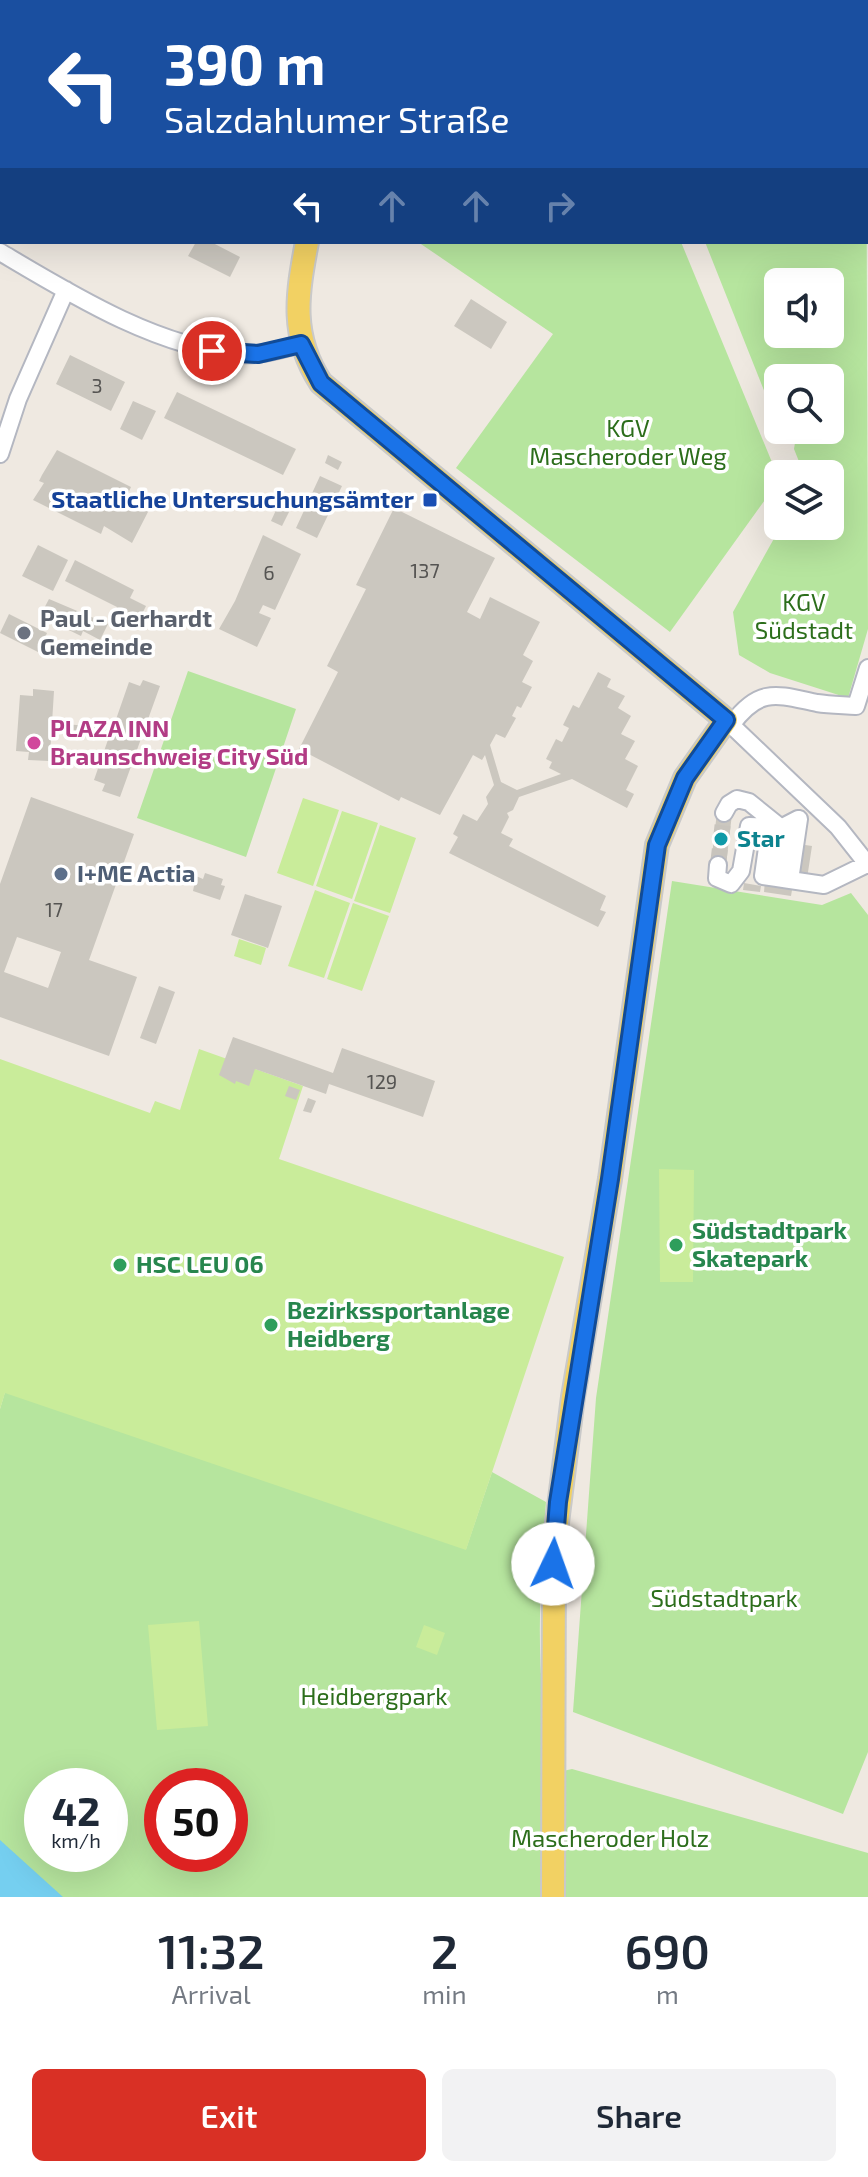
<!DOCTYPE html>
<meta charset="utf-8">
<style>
:root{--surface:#fff;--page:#f2f2f3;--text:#1f2937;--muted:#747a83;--accent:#d93025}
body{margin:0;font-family:"Exo 2",sans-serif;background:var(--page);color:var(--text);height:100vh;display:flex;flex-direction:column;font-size:30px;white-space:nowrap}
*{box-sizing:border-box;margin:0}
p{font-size:26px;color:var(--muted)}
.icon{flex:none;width:44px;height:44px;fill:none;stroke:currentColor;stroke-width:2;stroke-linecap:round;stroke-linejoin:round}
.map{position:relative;height:1897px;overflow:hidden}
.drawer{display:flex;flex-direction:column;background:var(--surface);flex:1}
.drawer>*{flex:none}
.banner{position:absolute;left:0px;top:0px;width:868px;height:244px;box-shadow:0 8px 32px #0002;background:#1a4fa0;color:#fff;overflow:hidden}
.buttons{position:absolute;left:764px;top:268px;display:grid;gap:16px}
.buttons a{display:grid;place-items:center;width:80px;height:80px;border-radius:12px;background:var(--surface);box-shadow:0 8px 32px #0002;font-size:40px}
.speed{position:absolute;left:24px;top:1768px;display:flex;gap:16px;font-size:40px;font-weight:700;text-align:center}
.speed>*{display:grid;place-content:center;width:104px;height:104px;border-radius:50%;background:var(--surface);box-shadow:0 8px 32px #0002;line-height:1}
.speed small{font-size:20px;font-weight:400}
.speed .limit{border:12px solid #d22;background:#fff;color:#111}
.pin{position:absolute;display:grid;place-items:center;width:68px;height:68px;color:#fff;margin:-34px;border:4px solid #fff;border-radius:50%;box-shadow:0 2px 8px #0007}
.me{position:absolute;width:88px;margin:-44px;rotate:3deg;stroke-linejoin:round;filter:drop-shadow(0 0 6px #0008)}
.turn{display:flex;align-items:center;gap:28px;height:168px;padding:0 32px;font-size:36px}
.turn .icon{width:104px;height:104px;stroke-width:2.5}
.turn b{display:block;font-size:56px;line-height:68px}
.lanes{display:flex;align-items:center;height:76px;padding:0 32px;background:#0003;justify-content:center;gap:40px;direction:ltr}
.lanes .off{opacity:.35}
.eta{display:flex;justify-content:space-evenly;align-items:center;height:136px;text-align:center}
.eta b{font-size:48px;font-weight:600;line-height:56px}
.action{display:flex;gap:16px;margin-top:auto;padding:16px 32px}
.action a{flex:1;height:92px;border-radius:12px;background:var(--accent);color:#fff;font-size:32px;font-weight:600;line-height:92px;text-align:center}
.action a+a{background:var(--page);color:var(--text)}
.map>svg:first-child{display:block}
.green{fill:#b6e59e;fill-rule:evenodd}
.pitch{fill:#c9ec9a}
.water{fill:#75cff0}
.building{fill:#cbc7bf;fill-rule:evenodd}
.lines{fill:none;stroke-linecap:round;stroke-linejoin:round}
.minor-tunnel{stroke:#c8c4bd;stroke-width:16;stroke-dasharray:16 8;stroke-linecap:butt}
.minor-casing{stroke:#b4b7c1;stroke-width:20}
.major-casing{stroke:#c9c9c9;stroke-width:26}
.minor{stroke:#fff;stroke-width:16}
.major{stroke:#f2d163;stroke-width:22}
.route-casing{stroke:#114b97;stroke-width:20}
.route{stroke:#1a73e8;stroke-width:14}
.transit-dot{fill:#1a4fb4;stroke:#fff;stroke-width:3}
.worship-dot{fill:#6b7280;stroke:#fff;stroke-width:3}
.hotel-dot{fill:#d1479c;stroke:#fff;stroke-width:3}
.culture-dot{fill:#0f9aa8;stroke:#fff;stroke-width:3}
.service-dot{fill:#5c6f8a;stroke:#fff;stroke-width:3}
.leisure-dot{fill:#2e9e5b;stroke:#fff;stroke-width:3}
.labels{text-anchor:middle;stroke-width:7;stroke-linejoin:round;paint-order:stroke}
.number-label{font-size:20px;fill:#555452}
.park-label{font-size:24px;fill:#2c6e1b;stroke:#fff}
.transit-label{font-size:24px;font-weight:bold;fill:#164399;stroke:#fff;text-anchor:end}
.worship-label{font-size:24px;font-weight:bold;fill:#5b616d;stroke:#fff;text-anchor:start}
.hotel-label{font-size:24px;font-weight:bold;fill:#b23c85;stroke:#fff;text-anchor:start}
.culture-label{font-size:24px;font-weight:bold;fill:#0d838f;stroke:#fff;text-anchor:start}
.service-label{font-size:24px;font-weight:bold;fill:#4e5e75;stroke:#fff;text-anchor:start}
.leisure-label{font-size:24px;font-weight:bold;fill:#27864d;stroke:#fff;text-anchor:start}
</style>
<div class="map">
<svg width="868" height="1897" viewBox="0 0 868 1897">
<rect width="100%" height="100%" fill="#efe9e1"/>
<path class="green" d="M 386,0 L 840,0 L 842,2 L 386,2 Z
M 866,19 L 868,629 L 848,698 L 770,673 L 739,655 L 733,612 L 781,526 L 830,526 L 830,474 L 804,474 L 794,449 L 797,430 L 830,430 L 830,378 L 778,378 L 778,402 L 765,393 L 705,242 L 866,242 ZM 778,282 L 830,282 L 830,334 L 778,334 Z
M 418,242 L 681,242 L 776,472 L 772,490 L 670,632 L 456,468 L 553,334 Z
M 188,671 L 296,709 L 246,857 L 137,818 Z
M 672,881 L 822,905 L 851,893 L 868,915 L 868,1752 L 843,1814 L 573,1712 L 596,1398 Z
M 5,1392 L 466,1549 L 492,1472 L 546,1502 C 539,1590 534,1686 554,1773 L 572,1769 L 868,1853 L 868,1897 L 0,1897 L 0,1409 ZM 42,1786 L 110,1786 L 110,1854 L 42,1854 ZM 162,1786 L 230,1786 L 230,1854 L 162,1854 Z"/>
<path class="pitch" d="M 303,798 L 339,810 L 313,886 L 277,873 Z
M 342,811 L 378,823 L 352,899 L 316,886 Z
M 380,825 L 416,838 L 390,913 L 354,901 Z
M 315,890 L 350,903 L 324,978 L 288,966 Z
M 353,903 L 389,916 L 362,991 L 327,979 Z
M 239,939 L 266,948 L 261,965 L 234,956 Z
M 199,1049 L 303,1086 L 279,1159 L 564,1257 L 466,1550 L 5,1393 L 0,1409 L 0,1059 L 150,1113 L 155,1101 L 180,1110 Z
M 659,1169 L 694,1170 L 693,1282 L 660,1282 Z
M 199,1621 L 208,1726 L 157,1730 L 148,1625 Z
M 424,1625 L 445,1633 L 437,1655 L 416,1647 Z"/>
<path class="water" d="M 0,1840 L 63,1897 L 0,1897 Z"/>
<path class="building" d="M 196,242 L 211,242 L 240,257 L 230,277 L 188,256 Z
M 471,299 L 507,322 L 491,349 L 454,326 Z
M 70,355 L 125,382 L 111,411 L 56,384 Z
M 177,392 L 296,449 L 283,475 L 164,418 Z
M 133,401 L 156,411 L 142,440 L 120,429 Z
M 57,450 L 131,487 L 125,500 L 149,510 L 132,543 L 104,526 L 101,534 L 33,500 L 44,483 L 39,481 L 42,475 Z
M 328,455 L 342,462 L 338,470 L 325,463 Z
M 320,476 L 342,486 L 317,538 L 296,528 Z
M 282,497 L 294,502 L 282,526 L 271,521 Z
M 394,508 L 495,558 L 467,612 L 480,619 L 490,597 L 540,622 L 523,655 L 533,661 L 522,682 L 532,687 L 521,708 L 517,706 L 512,716 L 516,718 L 505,738 L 496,734 L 490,745 L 501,782 L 517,790 L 561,774 L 549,768 L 552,762 L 546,759 L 556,739 L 562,742 L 569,728 L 563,725 L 573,705 L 579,708 L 598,672 L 611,679 L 607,687 L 625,696 L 618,708 L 631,716 L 621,734 L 635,741 L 625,759 L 638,766 L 626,790 L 634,794 L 627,808 L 572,779 L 519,797 L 513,810 L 507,813 L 509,817 L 501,833 L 513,839 L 509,846 L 606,896 L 600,910 L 606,912 L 598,927 L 449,853 L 458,837 L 453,834 L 463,814 L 477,821 L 488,804 L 486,797 L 494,785 L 485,755 L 482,760 L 473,755 L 440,815 L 401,797 L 399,801 L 299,749 L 338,672 L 327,666 L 366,589 L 356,585 Z
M 263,535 L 301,554 L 275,610 L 263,605 L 259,613 L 271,618 L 257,647 L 219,629 L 235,601 Z
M 38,545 L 68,560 L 53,591 L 22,576 Z
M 75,560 L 134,590 L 130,598 L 146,606 L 136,626 L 113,615 L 117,607 L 65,581 Z
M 49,599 L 108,624 L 100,640 L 83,631 L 81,636 L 40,616 Z
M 9,614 L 47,633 L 38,652 L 0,633 Z
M 143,680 L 160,686 L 120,797 L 102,791 L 105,784 L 94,780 L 110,734 L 52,730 L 49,761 L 28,760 L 29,752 L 16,751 L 20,695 L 33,696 L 33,689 L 54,691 L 52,723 L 113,728 L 129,682 L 140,686 Z
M 31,797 L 134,834 L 89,960 L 137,977 L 109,1056 L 0,1017 L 0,884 ZM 17,937 L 61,952 L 48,988 L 4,972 Z
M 717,812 L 732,814 L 726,865 L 711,864 Z
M 759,838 L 812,846 L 806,885 L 793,884 L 791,896 L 764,892 L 765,880 L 753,878 Z
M 205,873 L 223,879 L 221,885 L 225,886 L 220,900 L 193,891 L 196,876 L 203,879 Z
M 744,883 L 761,886 L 760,892 L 743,890 Z
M 245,894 L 282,906 L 268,948 L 231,935 Z
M 159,986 L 175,992 L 156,1044 L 140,1038 Z
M 233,1037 L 333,1073 L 342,1048 L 435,1081 L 423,1117 L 329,1084 L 326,1094 L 255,1069 L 249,1086 L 236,1081 L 235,1084 L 219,1075 Z
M 289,1086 L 300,1090 L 296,1100 L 285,1096 Z
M 308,1098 L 316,1101 L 311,1113 L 303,1111 Z"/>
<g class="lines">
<path class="minor-tunnel" d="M 718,865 L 724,813"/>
<g class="minor-casing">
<path id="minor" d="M 252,0 L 256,2
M 283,2 L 284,0
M 350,2 L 352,0
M 0,252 C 69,293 159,349 241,354 C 261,356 281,349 301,344
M 0,454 L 18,399 L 66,290
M 726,720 L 838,827 L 868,865
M 732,724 C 760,686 778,695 817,703 C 830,705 843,705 856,706 L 868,668
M 799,819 L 790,880 L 824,885 L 867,864
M 718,865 L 717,878 L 731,884 L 741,871 L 749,826 L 780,827 L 749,802 L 737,799 L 729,804 L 724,813
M 777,878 L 763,876 L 769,834 L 798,819 L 784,835 L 777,878 L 790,880"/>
</g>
<g class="major-casing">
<path id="major" d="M 368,2 L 368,0
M 307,242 C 297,295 290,336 321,383 L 726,720 L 685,778 L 657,845 L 610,1179 L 573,1397 L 554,1546 L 553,1897"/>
</g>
<use href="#minor" class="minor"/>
<use href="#major" class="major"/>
</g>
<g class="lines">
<g class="route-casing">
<path id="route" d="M 212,351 L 258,354 L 301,344 L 321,383 L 726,720 L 685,778 L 657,845 L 610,1179 L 558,1502 L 553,1564"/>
</g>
<use href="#route" class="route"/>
</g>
<rect class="transit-dot" x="422" y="492" width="16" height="16" rx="4"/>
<circle class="worship-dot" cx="24" cy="633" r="8"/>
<circle class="hotel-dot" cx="34" cy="743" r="8"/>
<circle class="culture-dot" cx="721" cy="839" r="8"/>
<circle class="service-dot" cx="61" cy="874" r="8"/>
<g class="leisure-dot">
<circle cx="676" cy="1245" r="8"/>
<circle cx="120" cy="1265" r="8"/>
<circle cx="271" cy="1325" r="8"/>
</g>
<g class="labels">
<g class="number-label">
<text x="97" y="393">3</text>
<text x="425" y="578">137</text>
<text x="269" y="580">6</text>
<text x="54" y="917">17</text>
<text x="382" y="1089">129</text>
</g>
<g class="park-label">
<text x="628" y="437">KGV<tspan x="628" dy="28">Mascheroder Weg</tspan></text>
<text x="804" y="611">KGV<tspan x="804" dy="28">Südstadt</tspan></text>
<text x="724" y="1607">Südstadtpark</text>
<text x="374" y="1705">Heidbergpark</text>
<text x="610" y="1847">Mascheroder Holz</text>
</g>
<g class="transit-label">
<text x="414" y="508">Staatliche Untersuchungsämter</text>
</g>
<g class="worship-label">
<text x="40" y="627">Paul - Gerhardt<tspan x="40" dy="28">Gemeinde</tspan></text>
</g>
<g class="hotel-label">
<text x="50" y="737">PLAZA INN<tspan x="50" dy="28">Braunschweig City Süd</tspan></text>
</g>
<g class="culture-label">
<text x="737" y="847">Star</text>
</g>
<g class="service-label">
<text x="77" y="882">I+ME Actia</text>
</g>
<g class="leisure-label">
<text x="692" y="1239">Südstadtpark<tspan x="692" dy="28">Skatepark</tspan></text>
<text x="136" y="1273">HSC LEU 06</text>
<text x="287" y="1319">Bezirkssportanlage<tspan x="287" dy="28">Heidberg</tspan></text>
</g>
</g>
</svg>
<div class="buttons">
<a><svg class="icon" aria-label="sound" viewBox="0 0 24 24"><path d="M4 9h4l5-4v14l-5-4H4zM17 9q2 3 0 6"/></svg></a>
<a><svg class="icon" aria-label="search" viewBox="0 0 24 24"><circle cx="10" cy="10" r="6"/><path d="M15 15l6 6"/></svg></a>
<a><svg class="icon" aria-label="layers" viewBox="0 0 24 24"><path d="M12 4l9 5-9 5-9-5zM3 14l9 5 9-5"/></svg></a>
</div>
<div class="speed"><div>42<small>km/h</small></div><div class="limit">50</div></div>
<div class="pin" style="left:212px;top:351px;background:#d93025"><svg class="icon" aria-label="arrive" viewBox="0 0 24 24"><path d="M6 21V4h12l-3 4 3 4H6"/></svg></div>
<svg class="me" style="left:553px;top:1564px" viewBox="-20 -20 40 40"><circle r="19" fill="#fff"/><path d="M0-13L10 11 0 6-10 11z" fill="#1a73e8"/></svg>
<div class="banner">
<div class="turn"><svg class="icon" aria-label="left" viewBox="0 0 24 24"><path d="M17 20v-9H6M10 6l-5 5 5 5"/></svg><div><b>390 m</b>Salzdahlumer Straße</div></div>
<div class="lanes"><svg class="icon" aria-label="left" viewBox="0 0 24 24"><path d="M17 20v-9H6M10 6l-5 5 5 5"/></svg><svg class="icon off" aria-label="ahead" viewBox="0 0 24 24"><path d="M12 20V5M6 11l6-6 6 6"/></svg><svg class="icon off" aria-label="ahead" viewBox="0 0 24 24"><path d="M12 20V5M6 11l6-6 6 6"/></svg><svg class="icon off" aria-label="right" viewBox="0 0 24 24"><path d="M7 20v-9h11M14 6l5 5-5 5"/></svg></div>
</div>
</div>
<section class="drawer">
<div class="eta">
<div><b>11:32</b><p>Arrival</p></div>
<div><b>2</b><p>min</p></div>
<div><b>690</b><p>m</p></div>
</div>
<div class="action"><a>Exit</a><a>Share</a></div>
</section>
